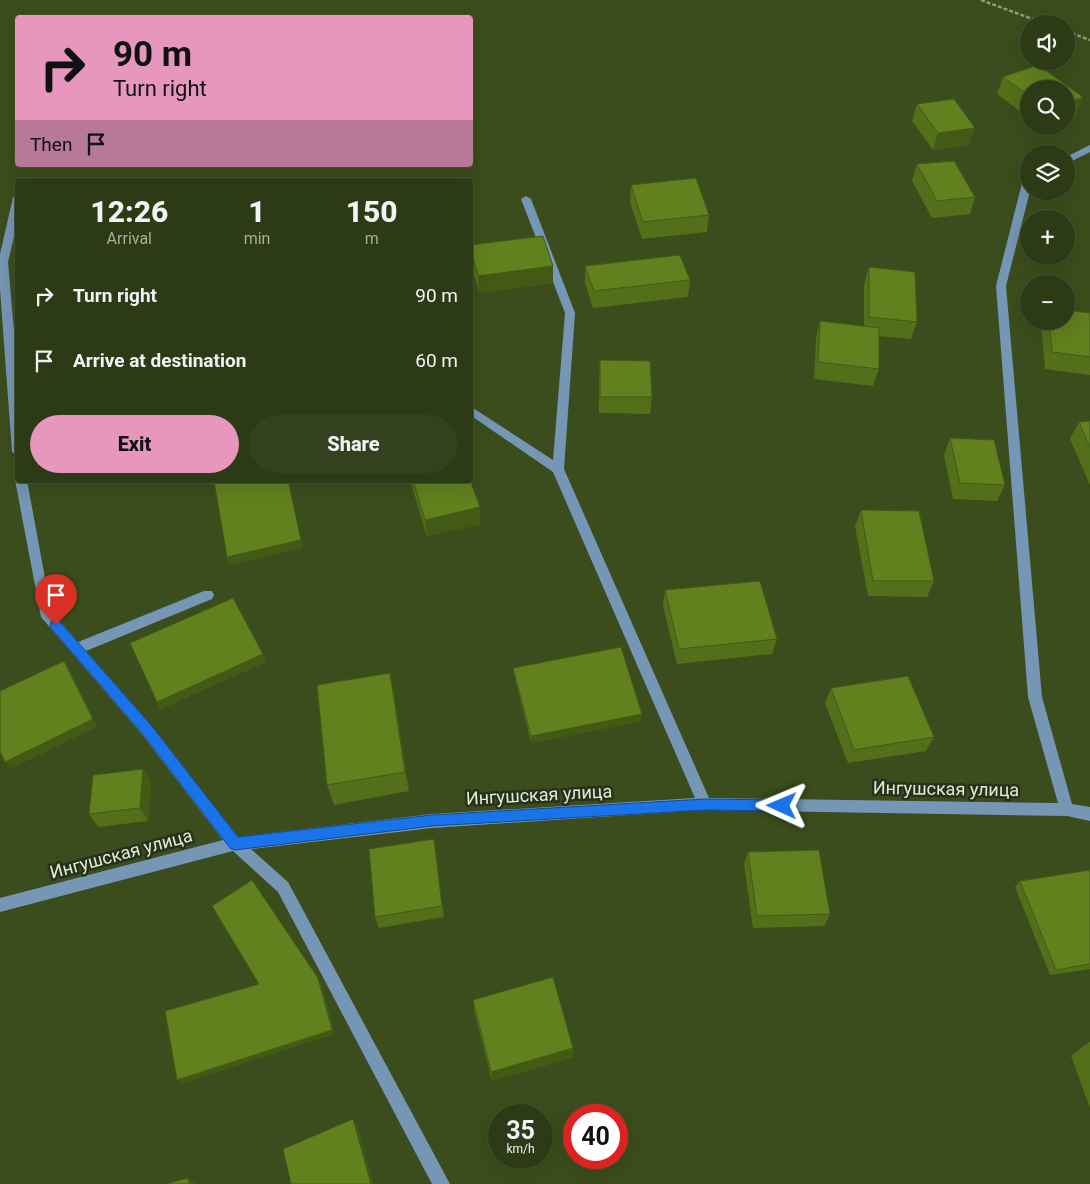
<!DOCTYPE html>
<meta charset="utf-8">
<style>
:root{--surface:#2c3a15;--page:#34411e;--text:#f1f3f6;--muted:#a6ada0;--line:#485434;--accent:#e797bd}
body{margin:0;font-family:Roboto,sans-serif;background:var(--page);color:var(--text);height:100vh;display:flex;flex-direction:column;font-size:19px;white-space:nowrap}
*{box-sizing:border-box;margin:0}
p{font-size:16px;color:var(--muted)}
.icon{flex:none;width:28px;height:28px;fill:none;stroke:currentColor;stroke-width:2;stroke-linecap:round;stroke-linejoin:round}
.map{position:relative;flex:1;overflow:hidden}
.side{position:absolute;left:15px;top:178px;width:458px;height:305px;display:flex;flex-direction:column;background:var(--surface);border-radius:5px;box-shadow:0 5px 20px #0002,0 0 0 1px var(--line)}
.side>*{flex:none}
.banner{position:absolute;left:15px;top:15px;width:458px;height:152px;border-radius:5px;box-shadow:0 5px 20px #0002,0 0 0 1px var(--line);background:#e797bd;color:#111;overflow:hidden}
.tools{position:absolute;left:1020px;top:15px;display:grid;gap:10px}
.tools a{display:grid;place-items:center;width:55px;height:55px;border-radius:50%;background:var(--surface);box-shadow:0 5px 20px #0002,0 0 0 1px var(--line);font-size:25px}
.speed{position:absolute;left:488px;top:1104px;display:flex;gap:10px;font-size:25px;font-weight:700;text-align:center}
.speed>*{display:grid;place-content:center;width:65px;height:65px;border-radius:50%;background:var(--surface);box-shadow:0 5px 20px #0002,0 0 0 1px var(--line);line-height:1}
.speed small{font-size:12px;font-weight:400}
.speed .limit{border:8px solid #d22;background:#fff;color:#111}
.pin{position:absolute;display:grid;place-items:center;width:42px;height:42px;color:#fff;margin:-51px -21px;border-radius:50% 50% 50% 0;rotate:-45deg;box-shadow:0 0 5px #0007}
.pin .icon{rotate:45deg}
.me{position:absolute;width:55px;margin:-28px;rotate:271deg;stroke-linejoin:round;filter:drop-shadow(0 0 4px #0008)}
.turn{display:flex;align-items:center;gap:18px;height:105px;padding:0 15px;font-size:22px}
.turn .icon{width:65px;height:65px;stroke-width:2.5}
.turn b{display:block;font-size:35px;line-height:42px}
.then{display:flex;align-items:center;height:48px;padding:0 15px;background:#0003;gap:10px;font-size:19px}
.eta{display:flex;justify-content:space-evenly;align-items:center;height:85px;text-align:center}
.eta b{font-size:30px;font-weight:800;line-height:35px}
.button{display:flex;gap:10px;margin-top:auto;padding:10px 15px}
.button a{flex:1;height:58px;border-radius:30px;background:var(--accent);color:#111;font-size:20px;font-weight:800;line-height:58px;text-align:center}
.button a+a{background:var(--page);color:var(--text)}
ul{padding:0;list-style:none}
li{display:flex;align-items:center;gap:15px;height:65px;padding:0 15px}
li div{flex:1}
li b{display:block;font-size:19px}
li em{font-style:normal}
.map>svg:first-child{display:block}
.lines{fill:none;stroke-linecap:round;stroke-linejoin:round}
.path{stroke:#8e9d77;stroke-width:2.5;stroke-dasharray:4 2;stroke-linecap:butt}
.minor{fill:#7596b4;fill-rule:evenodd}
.wall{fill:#536f1a}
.shaded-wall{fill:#435a15}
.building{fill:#60811e;stroke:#435a15}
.route{fill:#1a73e8;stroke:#114b97}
.labels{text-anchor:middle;stroke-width:5;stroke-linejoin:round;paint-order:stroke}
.street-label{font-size:18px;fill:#e0ecd1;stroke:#27301b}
</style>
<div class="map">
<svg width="1090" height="1184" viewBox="0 0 1090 1184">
<rect width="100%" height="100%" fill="#3b4d1c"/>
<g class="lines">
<path class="path" d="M 981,0 L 1046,24
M 1066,31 L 1090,40"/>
<path class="minor" d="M 1090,145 L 1090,152 L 1066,164 L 1066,157 Z
M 1029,179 L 1030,191 L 1006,286 L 1042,697 L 1072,804 L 1090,807 L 1090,821 L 1067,816 L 705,810 L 432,828 L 251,849 L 288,882 L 450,1184 L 432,1184 L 278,892 L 233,851 L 0,912 L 0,898 L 223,840 L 141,733 L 41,617 L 15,480 L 18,477 L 18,480 L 27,480 L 51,611 L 78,642 L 204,591 L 212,591 L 214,595 L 212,599 L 86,651 L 151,725 L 238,837 L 432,814 L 695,798 L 553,472 L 470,415 L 470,406 L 553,460 L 565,313 L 521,199 L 526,196 L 531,199 L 575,313 L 564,469 L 709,798 L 1058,803 L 1028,697 L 996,286 L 1022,183 Z
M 18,194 L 18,220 L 8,262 L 18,377 L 18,456 L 12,452 L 0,289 L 0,254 L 13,197 Z"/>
</g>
<path class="wall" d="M 1038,65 L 1083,97 L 1076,114 L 1066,118 L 1066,89 L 1029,89 L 1029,118 L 997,94 L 1003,77 Z
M 917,104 L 969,145 L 933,150 L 912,121 Z
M 917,164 L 975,197 L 970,214 L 932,218 L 912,181 Z
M 631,185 L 709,215 L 707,232 L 642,239 L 630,202 Z
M 470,245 L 553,283 L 479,293 L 471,262 Z
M 585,266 L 690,280 L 688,297 L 593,308 L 585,283 Z
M 869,267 L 917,322 L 911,339 L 879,336 L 879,369 L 873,386 L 814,379 L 816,338 L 820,321 L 864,326 L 864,284 Z
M 1090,313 L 1090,375 L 1045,369 L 1041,325 L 1042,321 L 1066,321 Z
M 600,360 L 652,397 L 650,414 L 599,413 L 599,377 Z
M 1090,421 L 1090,485 L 1070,439 L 1079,422 Z
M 950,438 L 1005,485 L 997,501 L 953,499 L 944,455 Z
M 410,480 L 470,480 L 481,524 L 427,536 Z
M 861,510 L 934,581 L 927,597 L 868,596 L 855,526 Z
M 665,590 L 777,639 L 772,654 L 677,664 L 663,606 Z
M 513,668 L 641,721 L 531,743 L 514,675 Z
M 831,688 L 934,737 L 926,751 L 848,763 L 825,703 Z
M 394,694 L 409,791 L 334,805 L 327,785 Z
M 151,783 L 148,821 L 98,827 L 89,814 Z
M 436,852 L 444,917 L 379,928 L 375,917 Z
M 748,852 L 830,914 L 824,926 L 753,928 L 744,864 Z
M 1090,870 L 1090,969 L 1050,975 L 1015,887 L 1020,881 Z
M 473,1000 L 573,1048 L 573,1057 L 492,1081 L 474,1010 Z
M 1089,1042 L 1090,1042 L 1090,1108 L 1071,1056 Z"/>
<path class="shaded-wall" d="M 1083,97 L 1076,114 L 1066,118 L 1066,103 Z
M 975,128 L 969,145 L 933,150 L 938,133 Z
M 553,266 L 553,283 L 479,293 L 478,276 Z
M 288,480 L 303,548 L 230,565 L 227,557 Z
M 480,507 L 481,524 L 427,536 L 425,520 Z
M 263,654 L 266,662 L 160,710 L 157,702 Z
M 64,661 L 69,668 L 97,727 L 10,769 L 5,762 Z
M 390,673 L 394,694 L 409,791 L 405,772 Z
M 642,714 L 641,721 L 531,743 L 531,736 Z
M 143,769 L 151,783 L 148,821 L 140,808 Z
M 434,839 L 436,852 L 444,917 L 442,906 Z
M 318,978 L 321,983 L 335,1034 L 181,1084 L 177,1080 Z
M 573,1048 L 573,1057 L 492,1081 L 491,1072 Z
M 353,1119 L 358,1127 L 374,1184 L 371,1184 Z
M 188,1178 L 196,1184 L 189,1184 Z"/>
<path class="building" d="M 1038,65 L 1083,97 L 1066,103 L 1066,89 L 1029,89 L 1029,96 L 1003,77 Z
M 954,99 L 975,128 L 938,133 L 917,104 Z
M 954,161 L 975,197 L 937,201 L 917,164 Z
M 696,178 L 709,215 L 643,222 L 631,185 Z
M 543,236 L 553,266 L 478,276 L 470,245 Z
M 680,255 L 690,280 L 594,291 L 585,266 Z
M 869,267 L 915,272 L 917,322 L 869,317 Z
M 1066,310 L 1090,313 L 1090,357 L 1052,352 L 1049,321 L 1066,321 Z
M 820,321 L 879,328 L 879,369 L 818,362 Z
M 600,360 L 650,361 L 652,397 L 600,397 Z
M 1090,421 L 1090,448 L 1079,422 Z
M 950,438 L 994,440 L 1005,485 L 960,483 Z
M 219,480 L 288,480 L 301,540 L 227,557 L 214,481 Z
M 413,480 L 470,480 L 480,507 L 425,520 Z
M 861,510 L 919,511 L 934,581 L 873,581 Z
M 760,581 L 777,639 L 679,649 L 665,590 Z
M 233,598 L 263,654 L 157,702 L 130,643 Z
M 621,647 L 642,714 L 531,736 L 513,668 Z
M 64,661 L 93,719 L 5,762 L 0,751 L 0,691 Z
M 390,673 L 405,772 L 327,785 L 317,685 Z
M 908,676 L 934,737 L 854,750 L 831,688 Z
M 143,769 L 140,808 L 89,814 L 93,775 Z
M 434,839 L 442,906 L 375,917 L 369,849 Z
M 819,850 L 830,914 L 757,916 L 748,852 Z
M 1090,870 L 1090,964 L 1056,970 L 1020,881 Z
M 252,880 L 318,978 L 332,1030 L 177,1080 L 165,1011 L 259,984 L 212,906 Z
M 553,977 L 573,1048 L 491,1072 L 473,1000 Z
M 353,1119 L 371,1184 L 291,1184 L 283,1149 Z
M 188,1178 L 189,1184 L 165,1184 Z"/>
<path class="route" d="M 56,620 L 60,622 L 151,725 L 238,837 L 432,815 L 705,799 L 782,800 L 786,801 L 788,806 L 786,810 L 782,811 L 705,810 L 432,826 L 235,850 L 230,848 L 142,733 L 51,628 L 50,625 L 51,622 Z"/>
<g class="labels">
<g class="street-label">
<text transform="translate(946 789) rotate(1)" y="6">Ингушская улица</text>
<text transform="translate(539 795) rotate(-3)" y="6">Ингушская улица</text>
<text transform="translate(121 854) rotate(-15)" y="6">Ингушская улица</text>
</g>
</g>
</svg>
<div class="tools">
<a><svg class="icon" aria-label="sound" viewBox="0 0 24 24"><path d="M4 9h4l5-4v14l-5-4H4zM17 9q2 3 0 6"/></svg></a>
<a><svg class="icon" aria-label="search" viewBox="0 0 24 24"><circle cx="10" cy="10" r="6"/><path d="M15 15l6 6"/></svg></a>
<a><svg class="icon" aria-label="layers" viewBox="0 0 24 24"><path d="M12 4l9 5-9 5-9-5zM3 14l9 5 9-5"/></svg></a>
<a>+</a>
<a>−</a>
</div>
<div class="speed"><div>35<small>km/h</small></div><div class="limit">40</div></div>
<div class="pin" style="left:56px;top:625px;background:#d93025"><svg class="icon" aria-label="arrive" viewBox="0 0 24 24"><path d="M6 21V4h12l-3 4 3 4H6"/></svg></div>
<svg class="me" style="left:782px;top:806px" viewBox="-20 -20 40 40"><path d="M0-17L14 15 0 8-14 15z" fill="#1a73e8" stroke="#fff" stroke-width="4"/></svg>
<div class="banner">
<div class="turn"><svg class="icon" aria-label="right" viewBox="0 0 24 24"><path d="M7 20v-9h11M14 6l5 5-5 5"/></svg><div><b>90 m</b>Turn right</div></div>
<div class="then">Then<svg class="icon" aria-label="arrive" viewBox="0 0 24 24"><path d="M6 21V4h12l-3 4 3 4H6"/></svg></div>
</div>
<section class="side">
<div class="eta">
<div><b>12:26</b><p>Arrival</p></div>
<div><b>1</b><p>min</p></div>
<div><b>150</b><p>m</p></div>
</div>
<ul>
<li><svg class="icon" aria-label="right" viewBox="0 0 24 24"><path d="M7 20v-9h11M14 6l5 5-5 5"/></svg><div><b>Turn right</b></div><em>90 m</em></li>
<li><svg class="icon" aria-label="arrive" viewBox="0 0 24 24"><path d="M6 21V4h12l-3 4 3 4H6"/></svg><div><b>Arrive at destination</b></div><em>60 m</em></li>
</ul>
<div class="button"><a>Exit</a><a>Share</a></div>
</section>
</div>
